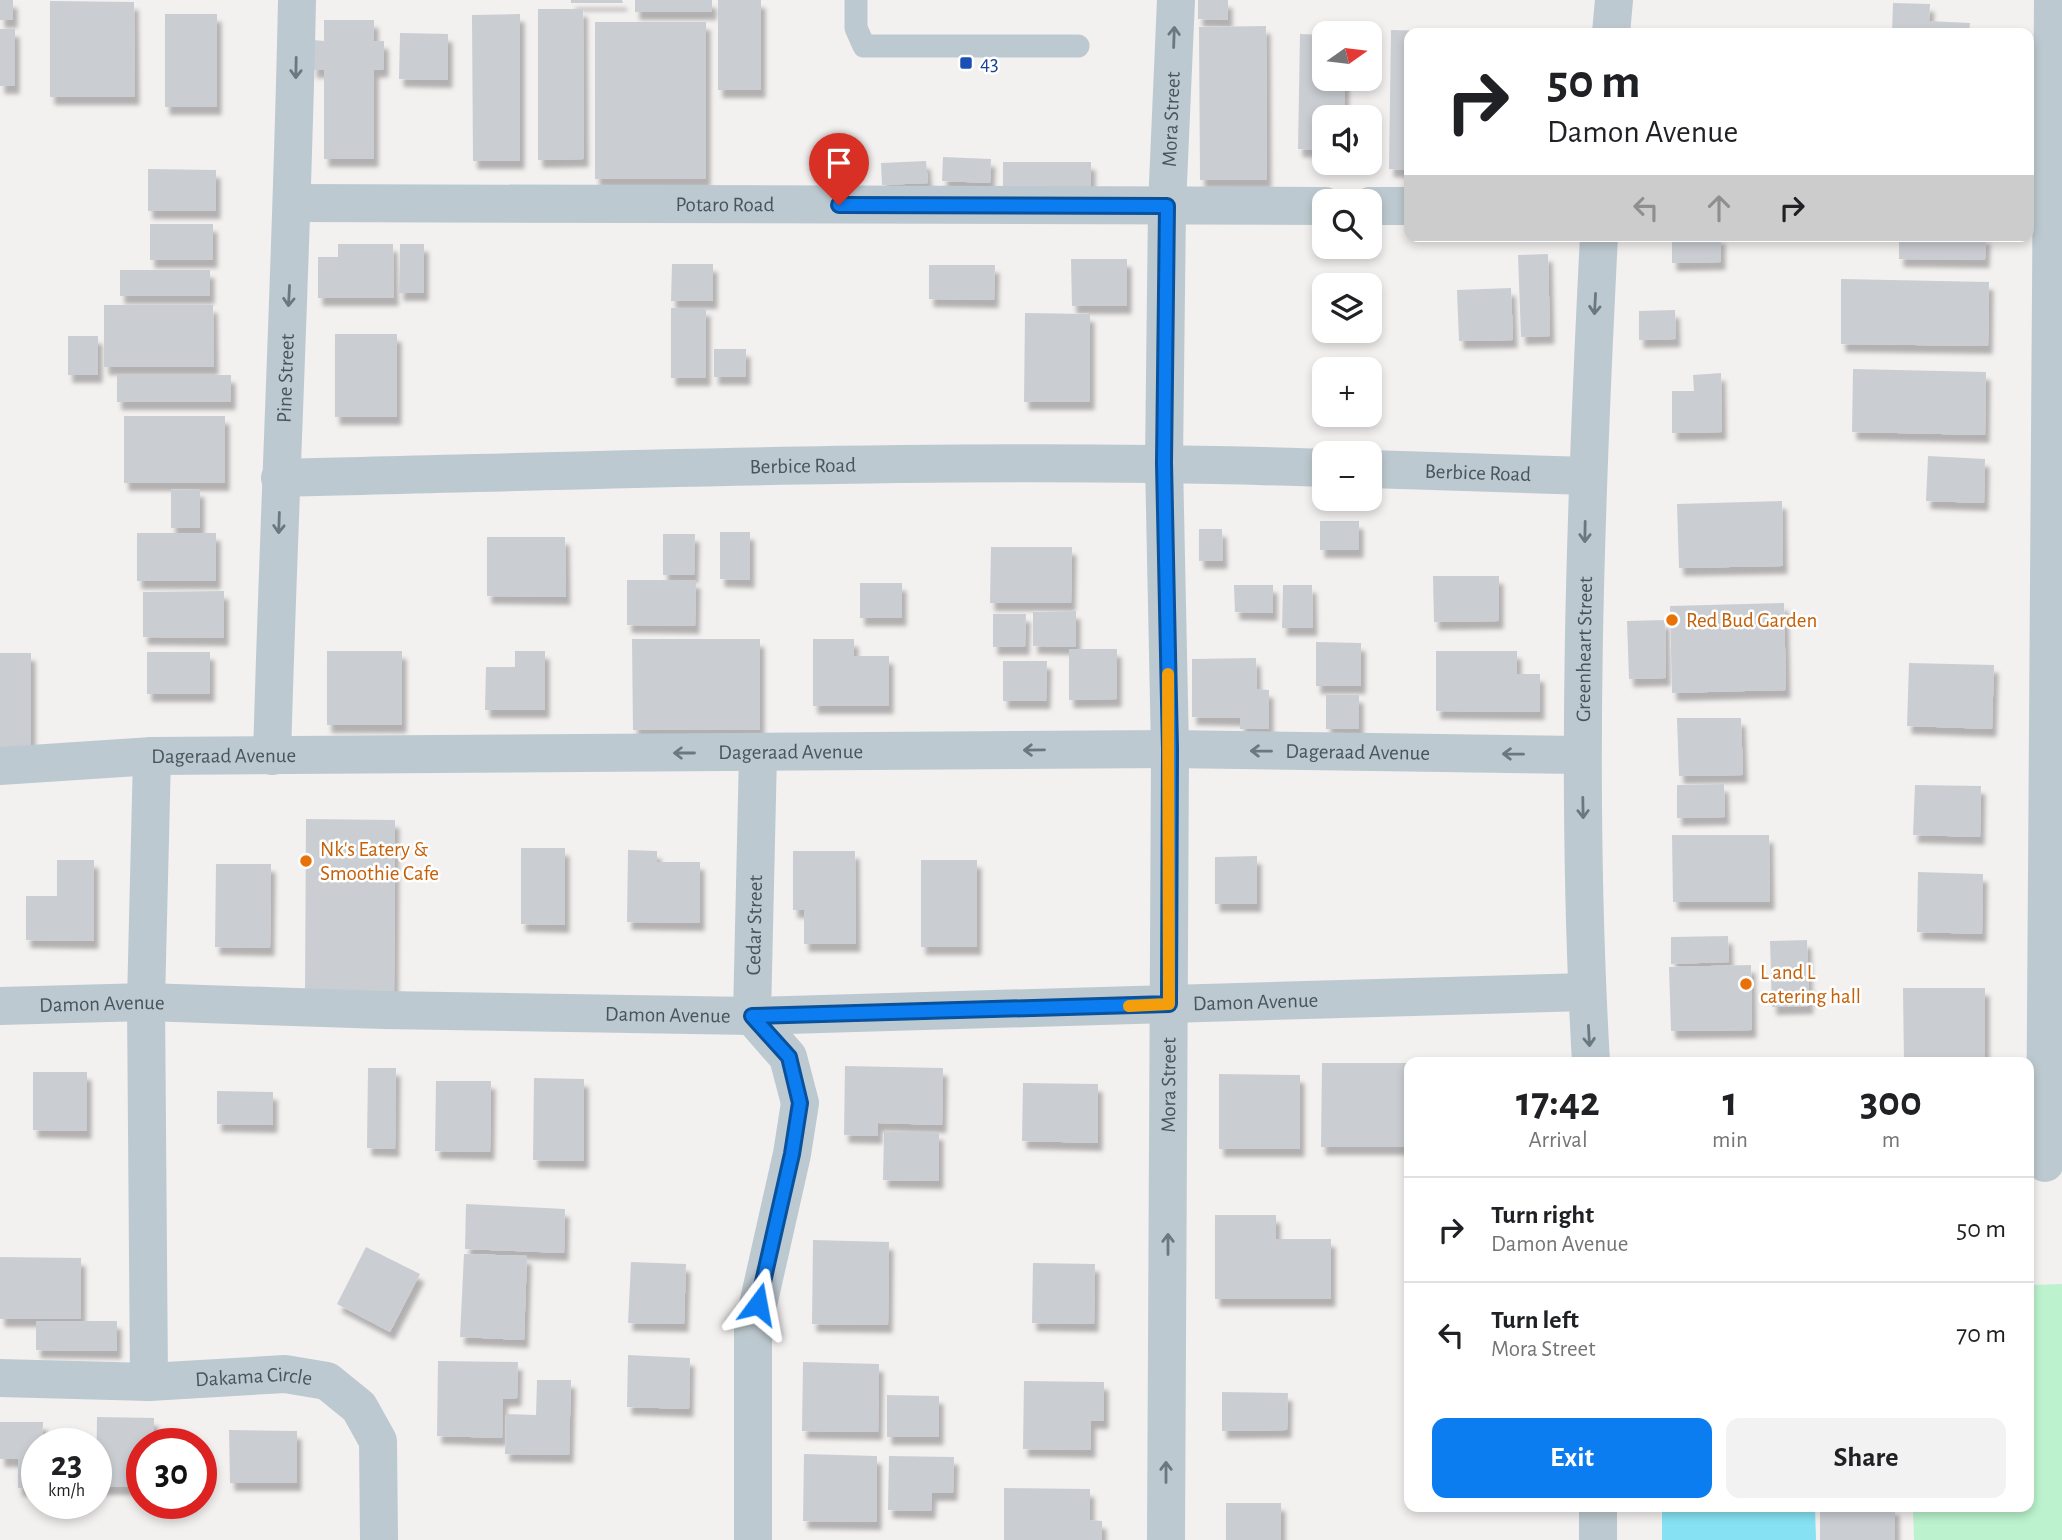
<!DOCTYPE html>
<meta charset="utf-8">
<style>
:root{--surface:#fff;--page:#f2f2f2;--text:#202124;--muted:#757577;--line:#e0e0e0;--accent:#0c7df1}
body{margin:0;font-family:"Alegreya Sans",sans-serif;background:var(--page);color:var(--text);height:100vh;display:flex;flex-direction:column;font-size:26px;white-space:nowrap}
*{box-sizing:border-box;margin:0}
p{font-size:23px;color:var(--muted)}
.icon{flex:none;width:38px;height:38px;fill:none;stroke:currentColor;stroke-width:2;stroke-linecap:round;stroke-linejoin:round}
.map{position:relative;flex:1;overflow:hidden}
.drawer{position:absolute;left:1404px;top:1057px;width:630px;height:455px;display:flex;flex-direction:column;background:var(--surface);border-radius:14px;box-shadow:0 4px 10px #0003}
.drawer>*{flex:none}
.banner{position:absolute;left:1404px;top:28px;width:630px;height:214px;border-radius:14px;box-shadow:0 4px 10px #0003;background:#fff;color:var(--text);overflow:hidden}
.needle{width:46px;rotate:76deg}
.tools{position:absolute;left:1312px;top:21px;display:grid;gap:14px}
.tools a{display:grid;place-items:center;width:70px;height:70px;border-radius:14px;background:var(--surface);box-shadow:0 4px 10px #0003;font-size:35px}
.speed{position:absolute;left:21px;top:1428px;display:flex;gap:14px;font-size:35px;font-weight:700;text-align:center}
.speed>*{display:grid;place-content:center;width:91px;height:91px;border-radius:50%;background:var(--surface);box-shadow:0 4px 10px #0003;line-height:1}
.speed small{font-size:18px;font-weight:400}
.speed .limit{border:10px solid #d22;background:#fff;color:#111}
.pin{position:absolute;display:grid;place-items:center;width:60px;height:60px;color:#fff;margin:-72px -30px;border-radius:50% 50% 50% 0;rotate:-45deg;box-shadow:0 0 7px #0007}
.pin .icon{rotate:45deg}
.me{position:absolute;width:77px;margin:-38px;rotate:13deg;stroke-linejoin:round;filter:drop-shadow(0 0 5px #0008)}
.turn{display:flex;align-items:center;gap:24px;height:147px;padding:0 28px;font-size:32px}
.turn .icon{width:91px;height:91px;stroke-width:2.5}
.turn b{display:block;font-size:49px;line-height:60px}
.lanes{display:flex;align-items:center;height:66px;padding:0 28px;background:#0003;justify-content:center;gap:35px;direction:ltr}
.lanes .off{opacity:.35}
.eta{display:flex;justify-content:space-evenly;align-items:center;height:119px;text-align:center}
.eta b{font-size:42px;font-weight:700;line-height:49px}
.button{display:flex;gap:14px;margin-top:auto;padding:14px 28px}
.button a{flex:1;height:80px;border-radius:14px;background:var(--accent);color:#fff;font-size:28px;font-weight:700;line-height:80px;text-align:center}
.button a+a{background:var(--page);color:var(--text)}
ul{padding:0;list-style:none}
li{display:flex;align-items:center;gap:21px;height:105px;padding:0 28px;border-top:2px solid var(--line)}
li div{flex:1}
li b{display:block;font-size:26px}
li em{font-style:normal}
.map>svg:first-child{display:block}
.green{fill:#bcf3ce}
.water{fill:#86e2f3}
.building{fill:#caced3;filter:url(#shadow)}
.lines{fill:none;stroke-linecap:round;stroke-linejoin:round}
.service{stroke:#bdc9d0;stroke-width:23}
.minor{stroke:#bdc9d0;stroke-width:38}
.oneway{stroke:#6a7881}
.route-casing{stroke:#08519d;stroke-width:18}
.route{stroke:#0c7df1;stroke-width:12}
.slow{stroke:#f59e0b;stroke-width:12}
.transit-dot{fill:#1a4fb4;stroke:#fff;stroke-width:2.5}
.food-dot{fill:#e8710a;stroke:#fff;stroke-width:2.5}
.labels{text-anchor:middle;stroke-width:5;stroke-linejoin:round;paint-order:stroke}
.transit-label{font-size:21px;fill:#164399;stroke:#fff;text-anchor:start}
.street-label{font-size:21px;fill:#47555f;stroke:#fff}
.food-label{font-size:21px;fill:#c56008;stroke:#fff;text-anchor:start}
</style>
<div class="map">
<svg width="2062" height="1540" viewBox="0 0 2062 1540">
<defs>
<filter id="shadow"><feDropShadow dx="4.5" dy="8" stdDeviation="2" flood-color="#0004"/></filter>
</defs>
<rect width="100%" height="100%" fill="#f3f0f0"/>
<path class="green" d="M 2062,1284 L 2062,1540 L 1914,1540 L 1913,1507 L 2028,1507 L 2028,1285 Z"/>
<path class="water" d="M 1662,1507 L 1815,1507 L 1816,1540 L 1662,1540 Z"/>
<path class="building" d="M 0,0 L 13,0 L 13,20 L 0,20 Z
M 571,0 L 622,0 L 623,3 L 571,3 Z
M 635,0 L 712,0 L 712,12 L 635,12 Z
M 718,0 L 761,0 L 761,90 L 718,90 Z
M 1198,0 L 1228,0 L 1228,20 L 1198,19 Z
M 50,1 L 134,2 L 135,97 L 50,97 Z
M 1893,3 L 1930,4 L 1929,21 L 1970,23 L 1969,33 L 1892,33 Z
M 538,9 L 583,9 L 584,159 L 538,160 Z
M 165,14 L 217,14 L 217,107 L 165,107 Z
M 520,14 L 520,161 L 473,161 L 472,15 Z
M 324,20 L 374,20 L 374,41 L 384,41 L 384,69 L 374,70 L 374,159 L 324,159 L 324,70 L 312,70 L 313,40 L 324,41 Z
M 595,22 L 706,22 L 706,179 L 595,179 Z
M 1266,26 L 1267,180 L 1200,180 L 1199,27 Z
M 0,29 L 15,29 L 15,86 L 0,86 Z
M 1391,30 L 1432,31 L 1432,33 L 1409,33 L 1409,170 L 1389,169 Z
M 400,33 L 448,34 L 448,80 L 399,79 Z
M 1300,34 L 1325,35 L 1325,79 L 1345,79 L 1344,117 L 1325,117 L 1325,150 L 1298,149 Z
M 838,145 L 854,164 L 826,188 L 809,170 Z
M 943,157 L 991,159 L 990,183 L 942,181 Z
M 926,161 L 928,183 L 882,185 L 881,163 Z
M 1003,162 L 1091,162 L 1091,196 L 1003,198 Z
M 148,169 L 216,170 L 216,211 L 148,211 Z
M 150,224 L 213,224 L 213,260 L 150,260 Z
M 1672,236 L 1721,236 L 1721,262 L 1672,263 Z
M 1899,236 L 1986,236 L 1985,260 L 1899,259 Z
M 338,244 L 393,244 L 394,298 L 318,298 L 318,257 L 338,257 Z
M 400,244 L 424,244 L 424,293 L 399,293 Z
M 1548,254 L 1550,336 L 1521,337 L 1518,255 Z
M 1071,259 L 1127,259 L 1127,306 L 1072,306 Z
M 672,264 L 713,264 L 713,301 L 671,301 Z
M 929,265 L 995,265 L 994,300 L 929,299 Z
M 120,270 L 210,270 L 210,296 L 120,296 Z
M 1841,279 L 1989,282 L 1988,346 L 1841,344 Z
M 1511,288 L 1513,340 L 1459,341 L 1457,290 Z
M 104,305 L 213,305 L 214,367 L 104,367 Z
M 671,308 L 706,308 L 706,378 L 671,378 Z
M 1675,310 L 1676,339 L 1639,340 L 1639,311 Z
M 1025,313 L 1090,314 L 1090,402 L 1024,402 Z
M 335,334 L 397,334 L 397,417 L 335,417 Z
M 68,336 L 98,336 L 98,375 L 68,375 Z
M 714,349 L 746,349 L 746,377 L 714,377 Z
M 1853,369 L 1986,372 L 1985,435 L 1852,432 Z
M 1721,373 L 1722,432 L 1672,433 L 1672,391 L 1694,391 L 1693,375 Z
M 117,375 L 231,375 L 231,402 L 117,402 Z
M 124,416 L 225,416 L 225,483 L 124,483 Z
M 1928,456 L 1985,459 L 1984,503 L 1926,501 Z
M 200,489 L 200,528 L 171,528 L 171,490 Z
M 1782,501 L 1783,566 L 1679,568 L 1677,504 Z
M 1320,521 L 1359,521 L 1359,550 L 1320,550 Z
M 1199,529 L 1222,529 L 1223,561 L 1199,561 Z
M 720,532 L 750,532 L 750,580 L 720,579 Z
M 137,533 L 216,533 L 216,581 L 137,581 Z
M 663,534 L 695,534 L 694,575 L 663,575 Z
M 487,537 L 565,537 L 566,597 L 487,596 Z
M 991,547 L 1072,547 L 1071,603 L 990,603 Z
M 1433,576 L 1499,576 L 1499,621 L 1434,622 Z
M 627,580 L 696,580 L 695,626 L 627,625 Z
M 860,583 L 902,583 L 902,618 L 860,618 Z
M 1234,585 L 1273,585 L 1273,613 L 1235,612 Z
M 1283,585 L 1312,585 L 1313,628 L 1282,628 Z
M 224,591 L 224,638 L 143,637 L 143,592 Z
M 1784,603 L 1786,690 L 1672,693 L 1670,606 Z
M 1076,611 L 1076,647 L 1033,646 L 1033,612 Z
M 993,614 L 1026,614 L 1025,647 L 993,647 Z
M 1665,620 L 1666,678 L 1629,679 L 1627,621 Z
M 632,639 L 760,639 L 760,730 L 633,730 Z
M 813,639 L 854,639 L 854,656 L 889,656 L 889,706 L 813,706 Z
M 1316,642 L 1361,643 L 1361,686 L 1316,686 Z
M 1069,649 L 1117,649 L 1117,699 L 1069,700 Z
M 327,651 L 402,651 L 402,725 L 327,725 Z
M 515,651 L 545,651 L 545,710 L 485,710 L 486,667 L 515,667 Z
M 1436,651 L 1517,651 L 1517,674 L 1540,674 L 1540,712 L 1436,711 Z
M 147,652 L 210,652 L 210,694 L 147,694 Z
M 0,653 L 31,653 L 31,750 L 0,750 Z
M 1256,658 L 1257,689 L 1269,690 L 1269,729 L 1240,729 L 1240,718 L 1192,717 L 1192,659 Z
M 1003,661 L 1047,661 L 1046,701 L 1003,701 Z
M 1909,663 L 1994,665 L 1992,729 L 1907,726 Z
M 1326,695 L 1359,695 L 1359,729 L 1326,729 Z
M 1677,718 L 1741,718 L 1743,775 L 1679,776 Z
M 1724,784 L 1725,817 L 1677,818 L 1677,785 Z
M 1915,785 L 1981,786 L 1980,837 L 1913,835 Z
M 306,819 L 395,820 L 394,995 L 305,994 Z
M 1672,835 L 1769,835 L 1770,902 L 1673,902 Z
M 521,848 L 565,848 L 565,925 L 521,924 Z
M 628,850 L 657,851 L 657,862 L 700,862 L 700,923 L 627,922 Z
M 793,851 L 855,851 L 856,944 L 804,944 L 804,910 L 793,910 Z
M 1257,856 L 1257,904 L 1215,904 L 1215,857 Z
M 57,860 L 94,860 L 94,941 L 26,940 L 26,896 L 57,896 Z
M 921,860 L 977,860 L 977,947 L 921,947 Z
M 216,864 L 271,864 L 270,948 L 215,947 Z
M 1918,872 L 1983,874 L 1982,934 L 1917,932 Z
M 1728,936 L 1729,962 L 1671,964 L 1671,937 Z
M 1807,940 L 1809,1006 L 1772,1007 L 1770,941 Z
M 1751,965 L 1752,1030 L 1671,1031 L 1669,967 Z
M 1903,988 L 1985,988 L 1985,1062 L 1904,1062 Z
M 1322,1063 L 1408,1063 L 1408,1147 L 1321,1147 Z
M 845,1066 L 943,1068 L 942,1125 L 878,1123 L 878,1136 L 844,1135 Z
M 368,1068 L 396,1068 L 395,1149 L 367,1148 Z
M 33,1072 L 87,1072 L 87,1131 L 33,1130 Z
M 1219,1074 L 1300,1075 L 1300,1149 L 1219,1149 Z
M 534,1078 L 584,1079 L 584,1161 L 533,1160 Z
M 436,1081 L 491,1081 L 490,1152 L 435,1151 Z
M 1023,1083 L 1098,1084 L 1098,1143 L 1022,1141 Z
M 217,1091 L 273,1092 L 273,1125 L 217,1124 Z
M 884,1132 L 939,1132 L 939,1181 L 883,1180 Z
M 466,1204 L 565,1209 L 564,1253 L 465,1249 Z
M 1215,1215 L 1276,1215 L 1276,1239 L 1331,1239 L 1331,1299 L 1215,1299 Z
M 813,1240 L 889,1242 L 888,1325 L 812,1324 Z
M 366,1247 L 420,1274 L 390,1332 L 337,1304 Z
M 464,1254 L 527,1256 L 524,1340 L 460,1337 Z
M 0,1257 L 81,1258 L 81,1319 L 0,1319 Z
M 631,1262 L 686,1264 L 684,1324 L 628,1323 Z
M 1033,1263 L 1095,1264 L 1094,1324 L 1032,1323 Z
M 36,1321 L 117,1321 L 117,1351 L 36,1350 Z
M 628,1355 L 690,1358 L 689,1409 L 627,1407 Z
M 438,1361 L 518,1362 L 517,1398 L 503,1399 L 502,1438 L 437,1436 Z
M 803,1362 L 879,1364 L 878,1432 L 802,1431 Z
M 537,1380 L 571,1380 L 569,1455 L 505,1454 L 506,1414 L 536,1415 Z
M 1024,1381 L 1104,1382 L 1104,1421 L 1091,1421 L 1091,1450 L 1023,1449 Z
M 1222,1392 L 1288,1393 L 1287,1430 L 1222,1431 Z
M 887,1395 L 939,1396 L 939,1437 L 887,1437 Z
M 97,1417 L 154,1418 L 154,1444 L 142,1444 L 142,1487 L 96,1487 Z
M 0,1422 L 43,1422 L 42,1444 L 37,1444 L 37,1488 L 18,1488 L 18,1459 L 0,1459 Z
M 229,1430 L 297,1431 L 297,1483 L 230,1483 Z
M 804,1454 L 877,1456 L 877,1522 L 803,1521 Z
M 889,1456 L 954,1457 L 953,1493 L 932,1493 L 931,1511 L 888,1510 Z
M 1004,1488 L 1090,1489 L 1090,1520 L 1102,1521 L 1102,1540 L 1004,1540 Z
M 1226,1503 L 1281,1503 L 1281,1540 L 1226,1540 Z
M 1820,1507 L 1895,1507 L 1895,1540 L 1820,1540 Z"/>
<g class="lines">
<path class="service" d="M 856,0 L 856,28 L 864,46 L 1078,46"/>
<g class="minor">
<path d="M 1611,33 L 1614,0"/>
<path id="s1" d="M 293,203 L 1325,206"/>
<path d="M 1370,206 L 1409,206"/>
<path id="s2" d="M 1370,469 L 1586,476"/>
<path id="s3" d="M 280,478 C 628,470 977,456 1325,468"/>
<path id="s4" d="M 272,756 C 279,504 292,252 297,0"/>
<path id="s5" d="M 0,766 L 152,756 L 1170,749 L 1581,755"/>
<path id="s6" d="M 0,1006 L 146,1002 L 384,1010 L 752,1016 L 1587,992"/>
<path id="s7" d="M 1591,1062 C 1575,787 1585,512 1599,236"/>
<path d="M 2045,1163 L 2053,0"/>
<path id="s8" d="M 0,1378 L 149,1382 L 285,1374 L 327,1381 L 359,1407 L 378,1441 L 379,1540"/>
<path d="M 149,1382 L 146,1002 L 152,756"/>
<path d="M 1598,1507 L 1598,1540"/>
<path id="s9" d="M 753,1540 L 753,1327 L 792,1154 L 800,1103 L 788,1057 L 752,1016 L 758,753"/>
<path id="s10" d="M 1166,1540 L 1170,749 L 1164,462 L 1167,206 L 1176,0"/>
</g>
</g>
<defs><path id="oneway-shaft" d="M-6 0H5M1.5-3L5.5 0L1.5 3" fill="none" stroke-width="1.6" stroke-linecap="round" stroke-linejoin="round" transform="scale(1.75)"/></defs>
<g class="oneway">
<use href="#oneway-shaft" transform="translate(1174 37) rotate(-88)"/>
<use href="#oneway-shaft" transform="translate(296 68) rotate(91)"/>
<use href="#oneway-shaft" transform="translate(289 296) rotate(93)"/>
<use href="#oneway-shaft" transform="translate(1595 304) rotate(93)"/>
<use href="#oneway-shaft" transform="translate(279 523) rotate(92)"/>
<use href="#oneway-shaft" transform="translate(1585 532) rotate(91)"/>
<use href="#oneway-shaft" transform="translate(1034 750) rotate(179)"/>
<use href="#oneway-shaft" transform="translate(1261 751) rotate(-179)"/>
<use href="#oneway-shaft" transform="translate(684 753) rotate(180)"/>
<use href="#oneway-shaft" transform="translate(1513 754) rotate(-179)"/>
<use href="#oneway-shaft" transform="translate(1583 808) rotate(89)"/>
<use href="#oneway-shaft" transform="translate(1589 1036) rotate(87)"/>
<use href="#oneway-shaft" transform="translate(1168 1244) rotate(-90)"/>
<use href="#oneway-shaft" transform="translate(1166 1472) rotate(-90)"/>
</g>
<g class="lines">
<g class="route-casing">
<path id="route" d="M 758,1304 L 792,1154 L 800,1103 L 789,1057 L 752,1016 L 1169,1004 L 1170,749 L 1164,463 L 1167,206 L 839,205"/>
</g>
<use href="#route" class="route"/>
<path class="slow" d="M 1129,1006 L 1169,1004 L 1168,674"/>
</g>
<rect class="transit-dot" x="959" y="56" width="14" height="14" rx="3.5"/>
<g class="food-dot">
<circle cx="1672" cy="620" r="7"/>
<circle cx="306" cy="861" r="7"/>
<circle cx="1746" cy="984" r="7"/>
</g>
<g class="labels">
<g class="transit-label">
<text x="980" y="70">43</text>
</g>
<g class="street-label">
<text dy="7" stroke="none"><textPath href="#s10" startOffset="1421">Mora Street</textPath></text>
<text dy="7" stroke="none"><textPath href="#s1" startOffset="432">Potaro Road</textPath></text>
<text dy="7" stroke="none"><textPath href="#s4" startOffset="378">Pine Street</textPath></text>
<text dy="7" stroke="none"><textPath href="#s3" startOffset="523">Berbice Road</textPath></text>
<text dy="7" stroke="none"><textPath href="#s2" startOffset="108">Berbice Road</textPath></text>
<text dy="7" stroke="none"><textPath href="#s7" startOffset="413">Greenheart Street</textPath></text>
<text dy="7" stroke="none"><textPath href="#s5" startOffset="1358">Dageraad Avenue</textPath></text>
<text dy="7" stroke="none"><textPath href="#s5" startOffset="791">Dageraad Avenue</textPath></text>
<text dy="7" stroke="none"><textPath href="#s5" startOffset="224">Dageraad Avenue</textPath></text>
<text dy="7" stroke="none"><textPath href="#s9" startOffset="635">Cedar Street</textPath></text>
<text dy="7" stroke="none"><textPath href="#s6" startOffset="1256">Damon Avenue</textPath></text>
<text dy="7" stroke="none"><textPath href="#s6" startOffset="102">Damon Avenue</textPath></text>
<text dy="7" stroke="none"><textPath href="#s6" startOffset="668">Damon Avenue</textPath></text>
<text dy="7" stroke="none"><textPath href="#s10" startOffset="455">Mora Street</textPath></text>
<text dy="7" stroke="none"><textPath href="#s8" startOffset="254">Dakama Circle</textPath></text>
</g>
<g class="food-label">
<text x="1686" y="627">Red Bud Garden</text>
<text x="320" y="856">Nk's Eatery &amp;<tspan x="320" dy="24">Smoothie Cafe</tspan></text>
<text x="1760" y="979">L and L<tspan x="1760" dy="24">catering hall</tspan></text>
</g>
</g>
</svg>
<div class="tools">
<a><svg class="needle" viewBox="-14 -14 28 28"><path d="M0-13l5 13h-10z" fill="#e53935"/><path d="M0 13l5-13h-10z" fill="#757577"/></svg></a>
<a><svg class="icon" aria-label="sound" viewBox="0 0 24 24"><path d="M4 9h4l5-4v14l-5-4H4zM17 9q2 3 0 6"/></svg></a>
<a><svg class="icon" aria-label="search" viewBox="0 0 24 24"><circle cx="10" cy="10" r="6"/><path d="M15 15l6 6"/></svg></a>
<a><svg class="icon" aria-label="layers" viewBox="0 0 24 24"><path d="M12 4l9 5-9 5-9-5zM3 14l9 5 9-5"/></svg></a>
<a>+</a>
<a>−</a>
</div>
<div class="speed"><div>23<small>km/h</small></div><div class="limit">30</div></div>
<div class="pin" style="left:839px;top:205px;background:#d93025"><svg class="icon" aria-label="arrive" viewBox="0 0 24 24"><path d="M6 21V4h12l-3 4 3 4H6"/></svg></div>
<svg class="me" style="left:758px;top:1304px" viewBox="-20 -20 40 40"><path d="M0-17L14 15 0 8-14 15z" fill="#0c7df1" stroke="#fff" stroke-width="4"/></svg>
<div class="banner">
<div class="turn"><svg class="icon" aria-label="right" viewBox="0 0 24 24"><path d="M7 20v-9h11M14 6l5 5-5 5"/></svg><div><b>50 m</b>Damon Avenue</div></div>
<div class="lanes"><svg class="icon off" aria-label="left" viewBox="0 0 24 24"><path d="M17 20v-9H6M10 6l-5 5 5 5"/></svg><svg class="icon off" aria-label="ahead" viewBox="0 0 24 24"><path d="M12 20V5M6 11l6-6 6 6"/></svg><svg class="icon" aria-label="right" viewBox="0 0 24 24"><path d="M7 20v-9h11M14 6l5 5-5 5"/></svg></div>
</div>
<section class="drawer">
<div class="eta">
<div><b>17:42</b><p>Arrival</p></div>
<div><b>1</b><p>min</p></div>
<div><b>300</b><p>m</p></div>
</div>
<ul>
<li><svg class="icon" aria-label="right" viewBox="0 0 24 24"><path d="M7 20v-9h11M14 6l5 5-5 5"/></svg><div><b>Turn right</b><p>Damon Avenue</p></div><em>50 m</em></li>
<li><svg class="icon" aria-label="left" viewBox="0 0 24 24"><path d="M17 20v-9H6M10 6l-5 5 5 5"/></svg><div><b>Turn left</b><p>Mora Street</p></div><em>70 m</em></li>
</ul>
<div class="button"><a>Exit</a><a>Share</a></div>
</section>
</div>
